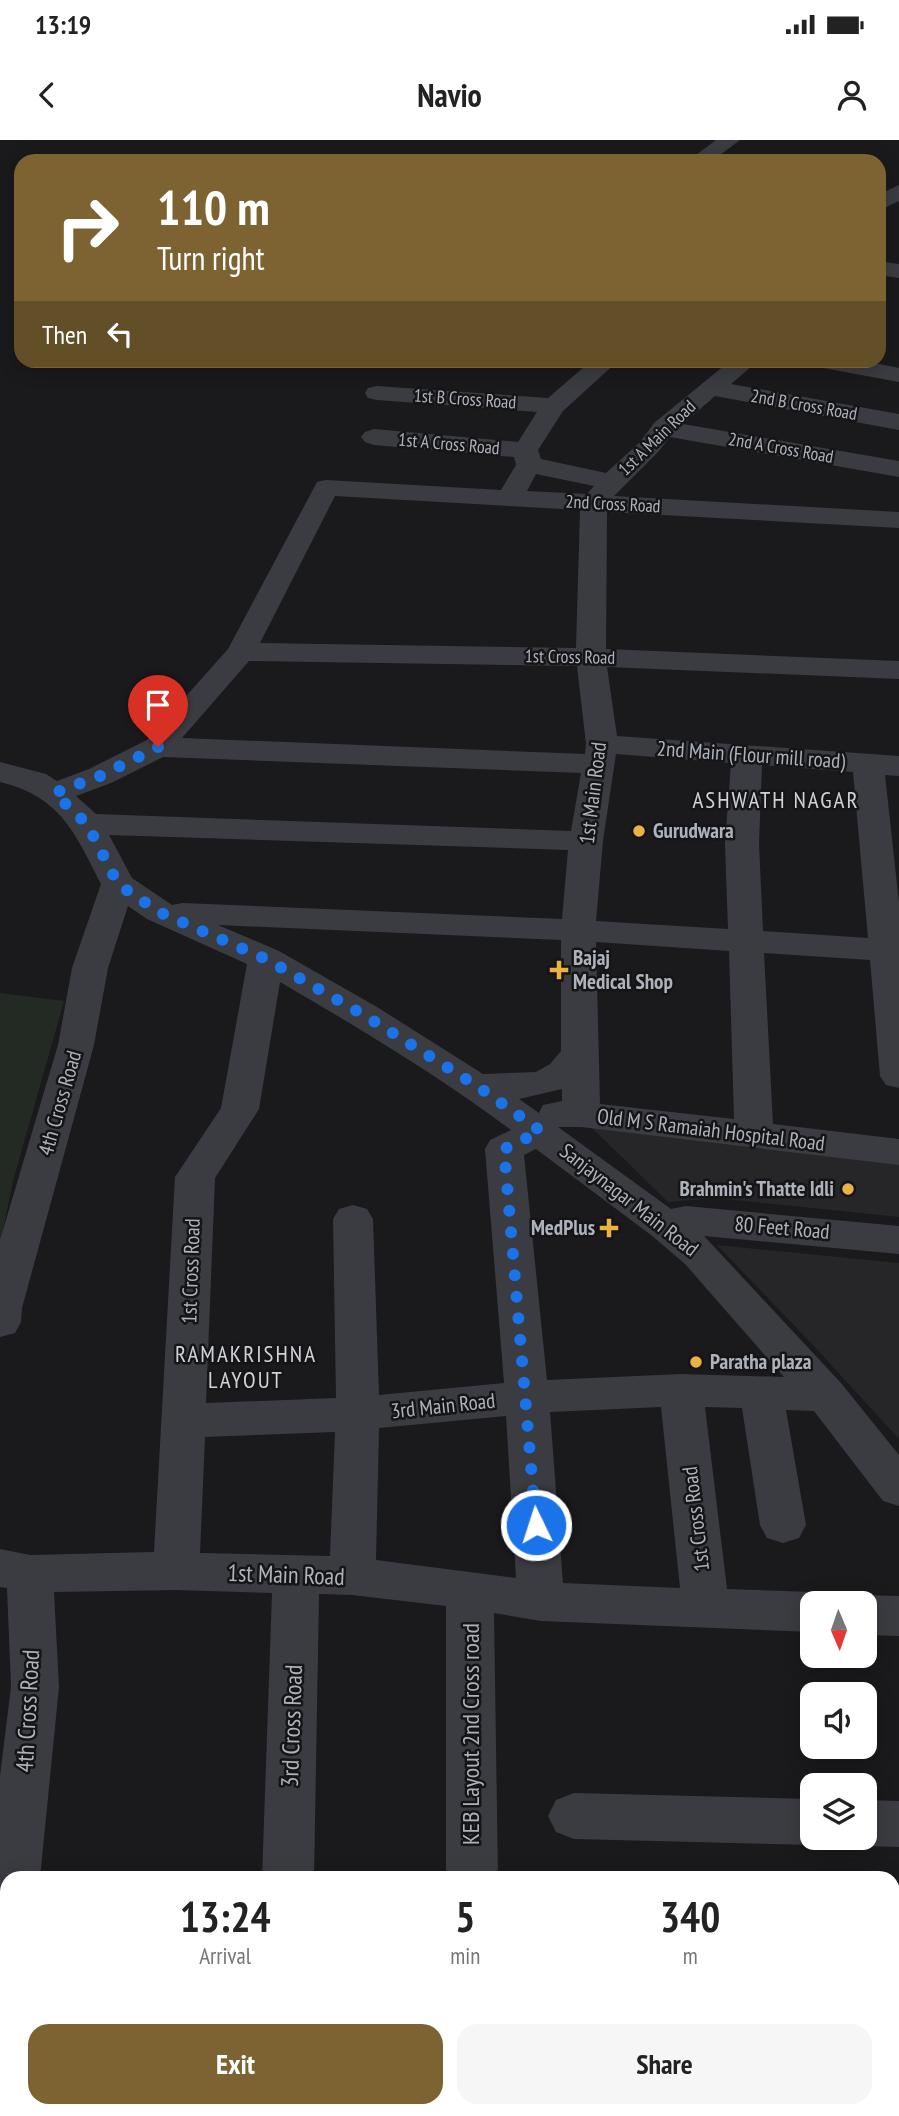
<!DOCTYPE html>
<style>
:root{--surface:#fff;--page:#f6f6f6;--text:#222;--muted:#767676;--accent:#7c6331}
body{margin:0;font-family:"PT Sans Narrow",sans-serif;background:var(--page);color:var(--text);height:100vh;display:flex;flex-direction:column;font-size:26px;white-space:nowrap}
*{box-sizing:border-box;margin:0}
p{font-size:23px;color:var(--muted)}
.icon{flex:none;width:38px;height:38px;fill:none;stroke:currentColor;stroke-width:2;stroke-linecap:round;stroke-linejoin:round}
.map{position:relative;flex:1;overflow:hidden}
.details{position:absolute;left:0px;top:1731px;width:900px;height:247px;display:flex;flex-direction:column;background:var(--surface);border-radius:21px 21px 0 0;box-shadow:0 4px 18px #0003}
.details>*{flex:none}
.banner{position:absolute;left:14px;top:14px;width:872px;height:214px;border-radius:21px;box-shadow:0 4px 18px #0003;background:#7c6331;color:#fff;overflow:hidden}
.needle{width:46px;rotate:178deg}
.buttons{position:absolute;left:800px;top:1451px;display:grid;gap:14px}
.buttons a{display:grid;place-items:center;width:77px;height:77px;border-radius:14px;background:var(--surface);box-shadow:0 4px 18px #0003;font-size:35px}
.pin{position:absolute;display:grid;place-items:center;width:60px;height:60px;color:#fff;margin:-72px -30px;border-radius:50% 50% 50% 0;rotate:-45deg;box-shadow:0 0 7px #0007}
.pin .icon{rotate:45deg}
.me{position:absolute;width:77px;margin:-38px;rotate:356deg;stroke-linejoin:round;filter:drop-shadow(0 0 5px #0008)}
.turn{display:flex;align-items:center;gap:24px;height:147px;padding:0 28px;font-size:32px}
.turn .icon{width:91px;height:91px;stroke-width:2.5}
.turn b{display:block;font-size:49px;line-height:60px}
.then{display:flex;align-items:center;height:66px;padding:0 28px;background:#0003;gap:14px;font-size:26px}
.eta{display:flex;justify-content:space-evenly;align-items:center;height:119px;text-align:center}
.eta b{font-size:42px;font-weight:700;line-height:49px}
.primary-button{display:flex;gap:14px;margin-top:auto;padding:14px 28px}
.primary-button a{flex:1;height:80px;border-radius:21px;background:var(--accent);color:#fff;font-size:28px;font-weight:700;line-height:80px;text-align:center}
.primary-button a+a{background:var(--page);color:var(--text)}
.status{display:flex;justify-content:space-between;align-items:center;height:49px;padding:0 35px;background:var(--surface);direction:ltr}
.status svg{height:19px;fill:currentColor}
header{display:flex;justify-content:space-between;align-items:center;height:91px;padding:0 28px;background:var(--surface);font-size:32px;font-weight:700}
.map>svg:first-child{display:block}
.built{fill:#262629}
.green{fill:#222a23}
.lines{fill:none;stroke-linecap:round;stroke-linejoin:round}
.minor{fill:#3b3c41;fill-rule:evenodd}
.route{stroke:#1a73e8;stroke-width:12;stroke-dasharray:0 21.6}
.poi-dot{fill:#eab244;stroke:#151517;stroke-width:2.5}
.labels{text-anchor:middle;stroke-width:5;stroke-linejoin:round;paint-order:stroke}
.far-street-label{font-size:18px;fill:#adb2bb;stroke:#151517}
.street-label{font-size:21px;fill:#adb2bb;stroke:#151517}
.poi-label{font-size:21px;font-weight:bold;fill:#adb2bb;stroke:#151517;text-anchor:start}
.neighbourhood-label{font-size:23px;letter-spacing:2px;fill:#ced1d7;stroke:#151517}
.near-street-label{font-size:24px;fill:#adb2bb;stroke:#151517}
</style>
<div class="status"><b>13:19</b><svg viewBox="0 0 49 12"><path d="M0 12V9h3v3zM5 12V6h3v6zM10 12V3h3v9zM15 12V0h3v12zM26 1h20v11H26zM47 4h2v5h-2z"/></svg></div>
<header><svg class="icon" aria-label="back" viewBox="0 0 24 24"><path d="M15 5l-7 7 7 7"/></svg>Navio<svg class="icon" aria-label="person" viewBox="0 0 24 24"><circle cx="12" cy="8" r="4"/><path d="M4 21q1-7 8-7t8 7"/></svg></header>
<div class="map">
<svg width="899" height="1976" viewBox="0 0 899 1976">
<rect width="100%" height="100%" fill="#1a1a1c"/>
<path class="built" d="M 588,984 L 899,1013 L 899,1077 L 715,1058 L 668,1062 Z
M 717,1105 L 899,1123 L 899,1299 L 811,1203 Z"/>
<path class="green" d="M 0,853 L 64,861 L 13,1041 L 0,1105 Z"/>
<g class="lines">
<path class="minor" d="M 716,0 L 740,0 L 712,21 L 688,21 Z
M 899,45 L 899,61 L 878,71 L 878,55 Z
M 878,121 L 899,124 L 899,138 L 878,135 Z
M 592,220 L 619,220 L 563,271 L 538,310 L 541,319 L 606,333 L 640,302 L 654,283 L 731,220 L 759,220 L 731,244 L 899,274 L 899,290 L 715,256 L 683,284 L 899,321 L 899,337 L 670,297 L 658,312 L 614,356 L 899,372 L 899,388 L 607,372 L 606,509 L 899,521 L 899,539 L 607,527 L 617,596 L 899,616 L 899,636 L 885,635 L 899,763 L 899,948 L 886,945 L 880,936 L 870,820 L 764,813 L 773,984 L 899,999 L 899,1025 L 581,987 L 558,987 L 671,1069 L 686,1066 L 899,1086 L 899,1114 L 704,1096 L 841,1243 L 899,1315 L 899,1366 L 883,1361 L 814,1271 L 786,1270 L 806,1385 L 799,1398 L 783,1403 L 767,1398 L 760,1385 L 742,1268 L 705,1267 L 727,1449 L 812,1452 L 829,1458 L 831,1463 L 812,1463 L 812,1492 L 541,1481 L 494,1473 L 498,1738 L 446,1738 L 446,1466 L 352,1455 L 319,1454 L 314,1738 L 262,1738 L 272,1453 L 176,1450 L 54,1452 L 59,1547 L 40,1738 L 7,1738 L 7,1759 L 0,1757 L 0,1636 L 11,1547 L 7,1448 L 0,1447 L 0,1409 L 30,1415 L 154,1412 L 175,1037 L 221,968 L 247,824 L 147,779 L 128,766 L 108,828 L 94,905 L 22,1168 L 21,1182 L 15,1193 L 0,1197 L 0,1100 L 58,905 L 72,828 L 101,744 C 75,693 61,657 0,642 L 0,622 L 46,634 L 57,641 L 89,629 L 147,600 L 228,509 L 317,342 L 326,340 L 501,350 L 516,325 L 514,317 L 374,305 L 365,302 L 361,297 L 365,292 L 374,289 L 518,302 L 537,272 L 377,260 L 368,258 L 365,253 L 368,248 L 377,246 L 548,258 ZM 536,334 L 594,346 L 587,354 L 527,351 ZM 335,356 L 580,370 L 576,508 L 260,503 ZM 249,521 L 577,526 L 586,604 L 585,614 L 182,598 ZM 616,614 L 731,623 L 725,704 L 728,789 L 596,781 L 603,701 ZM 163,617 L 581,633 L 571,691 L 96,674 L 76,656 L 111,643 ZM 762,625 L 853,632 L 868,798 L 763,791 L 759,704 ZM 109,695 L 568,710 L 562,779 L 182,763 L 172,765 L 132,738 ZM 218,785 L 561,800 L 561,911 L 550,924 L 536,932 L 483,934 L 377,867 L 279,811 ZM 596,802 L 729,811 L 734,979 L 600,964 ZM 280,842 C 359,888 437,935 511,990 L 490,1000 L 485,1009 L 504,1243 L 379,1255 L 373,1079 L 367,1069 L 353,1065 L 339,1069 L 333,1079 L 336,1258 L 206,1263 L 215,1038 L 259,969 ZM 562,949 L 562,961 L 543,965 L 539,973 L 519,959 ZM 536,1009 L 651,1095 L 685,1124 L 784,1237 L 681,1234 L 547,1240 L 524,1015 ZM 661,1267 L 680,1448 L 563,1443 L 550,1272 ZM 506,1276 L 516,1438 L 376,1420 L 379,1288 ZM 335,1292 L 330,1416 L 200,1413 L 205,1297 Z
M 806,220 L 860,220 L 899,228 L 899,242 L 818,227 L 809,225 Z
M 864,1455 L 899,1456 L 899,1496 L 864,1495 L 864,1463 L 846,1463 Z
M 574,1653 L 812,1659 L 812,1698 L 830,1698 L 812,1705 L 574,1699 L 556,1692 L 548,1676 L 556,1660 Z
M 864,1660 L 899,1661 L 899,1707 L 864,1706 L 846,1699 L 864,1698 Z
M 7,1782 L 7,1895 L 0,1898 L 0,1785 Z
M 892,1919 L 899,1919 L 899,1975 L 882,1970 L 892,1970 Z
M 253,1970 L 309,1970 L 309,1976 L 253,1976 Z
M 450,1970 L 506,1970 L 506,1976 L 450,1976 Z
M 689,1970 L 745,1970 L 746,1976 L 690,1976 Z"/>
</g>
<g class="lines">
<path class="route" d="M 158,607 L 100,636 L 54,653 L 87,684 L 118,744 L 159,772 L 266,819 L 364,875 L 477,946 L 541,991 L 504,1009 L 536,1385"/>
</g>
<g class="poi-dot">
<circle cx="639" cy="691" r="7"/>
<path d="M555.5 819.5h7v7h7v7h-7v7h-7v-7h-7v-7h7z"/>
<circle cx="848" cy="1049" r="7"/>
<path d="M605.5 1077.5h7v7h7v7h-7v7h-7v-7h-7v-7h7z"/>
<circle cx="696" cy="1222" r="7"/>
</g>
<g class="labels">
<g class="far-street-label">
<text transform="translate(465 259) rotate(4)" y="6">1st B Cross Road</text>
<text transform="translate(804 265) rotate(10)" y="6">2nd B Cross Road</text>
<text transform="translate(657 298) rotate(-44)" y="6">1st A Main Road</text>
<text transform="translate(449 304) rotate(5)" y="6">1st A Cross Road</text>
<text transform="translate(781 308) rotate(10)" y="6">2nd A Cross Road</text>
<text transform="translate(613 364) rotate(3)" y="6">2nd Cross Road</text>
<text transform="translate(570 517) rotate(1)" y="6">1st Cross Road</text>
</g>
<g class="street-label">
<text transform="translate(751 615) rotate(4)" y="7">2nd Main (Flour mill road)</text>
<text transform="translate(593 653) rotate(-83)" y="7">1st Main Road</text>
<text transform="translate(60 963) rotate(-74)" y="7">4th Cross Road</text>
<text transform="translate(711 990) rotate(7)" y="7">Old M S Ramaiah Hospital Road</text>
<text transform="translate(629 1060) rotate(38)" y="7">Sanjaynagar Main Road</text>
<text transform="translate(782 1088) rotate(5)" y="7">80 Feet Road</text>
<text transform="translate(191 1131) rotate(-88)" y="7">1st Cross Road</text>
<text transform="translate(443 1266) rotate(-6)" y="7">3rd Main Road</text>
<text transform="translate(696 1379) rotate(-97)" y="7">1st Cross Road</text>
</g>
<g class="poi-label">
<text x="653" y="698">Gurudwara</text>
<text x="573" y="825">Bajaj<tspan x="573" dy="24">Medical Shop</tspan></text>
<text x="834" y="1056" text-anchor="end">Brahmin's Thatte Idli</text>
<text x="595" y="1095" text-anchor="end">MedPlus</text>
<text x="710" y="1229">Paratha plaza</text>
</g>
<g class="neighbourhood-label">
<text x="776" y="668">ASHWATH NAGAR</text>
<text x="246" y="1222">RAMAKRISHNA<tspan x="246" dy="26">LAYOUT</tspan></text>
</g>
<g class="near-street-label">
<text transform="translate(286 1435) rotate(2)" y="8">1st Main Road</text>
<text transform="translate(28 1571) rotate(-87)" y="8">4th Cross Road</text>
<text transform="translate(292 1586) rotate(-88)" y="8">3rd Cross Road</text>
<text transform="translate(471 1594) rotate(-90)" y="8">KEB Layout 2nd Cross road</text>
</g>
</g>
</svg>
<div class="buttons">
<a><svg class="needle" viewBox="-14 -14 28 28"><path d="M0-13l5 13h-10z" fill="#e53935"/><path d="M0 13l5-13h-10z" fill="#767676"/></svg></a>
<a><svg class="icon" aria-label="sound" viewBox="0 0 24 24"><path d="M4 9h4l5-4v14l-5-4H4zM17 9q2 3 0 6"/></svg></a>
<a><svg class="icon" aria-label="layers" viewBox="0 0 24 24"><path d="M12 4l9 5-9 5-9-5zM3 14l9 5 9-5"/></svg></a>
</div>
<div class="pin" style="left:158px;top:607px;background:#d93025"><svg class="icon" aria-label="arrive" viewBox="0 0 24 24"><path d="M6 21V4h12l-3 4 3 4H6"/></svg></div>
<svg class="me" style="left:536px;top:1385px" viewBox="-20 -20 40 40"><circle r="17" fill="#1a73e8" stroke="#fff" stroke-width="3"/><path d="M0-11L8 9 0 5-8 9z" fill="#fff"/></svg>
<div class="banner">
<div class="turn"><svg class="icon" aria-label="right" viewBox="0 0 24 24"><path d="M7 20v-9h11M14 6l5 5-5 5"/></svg><div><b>110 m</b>Turn right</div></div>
<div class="then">Then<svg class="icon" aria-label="left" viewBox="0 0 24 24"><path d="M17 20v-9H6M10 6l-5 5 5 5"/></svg></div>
</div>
<section class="details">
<div class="eta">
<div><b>13:24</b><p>Arrival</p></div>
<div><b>5</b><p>min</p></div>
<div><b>340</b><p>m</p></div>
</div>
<div class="primary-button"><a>Exit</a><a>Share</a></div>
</section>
</div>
